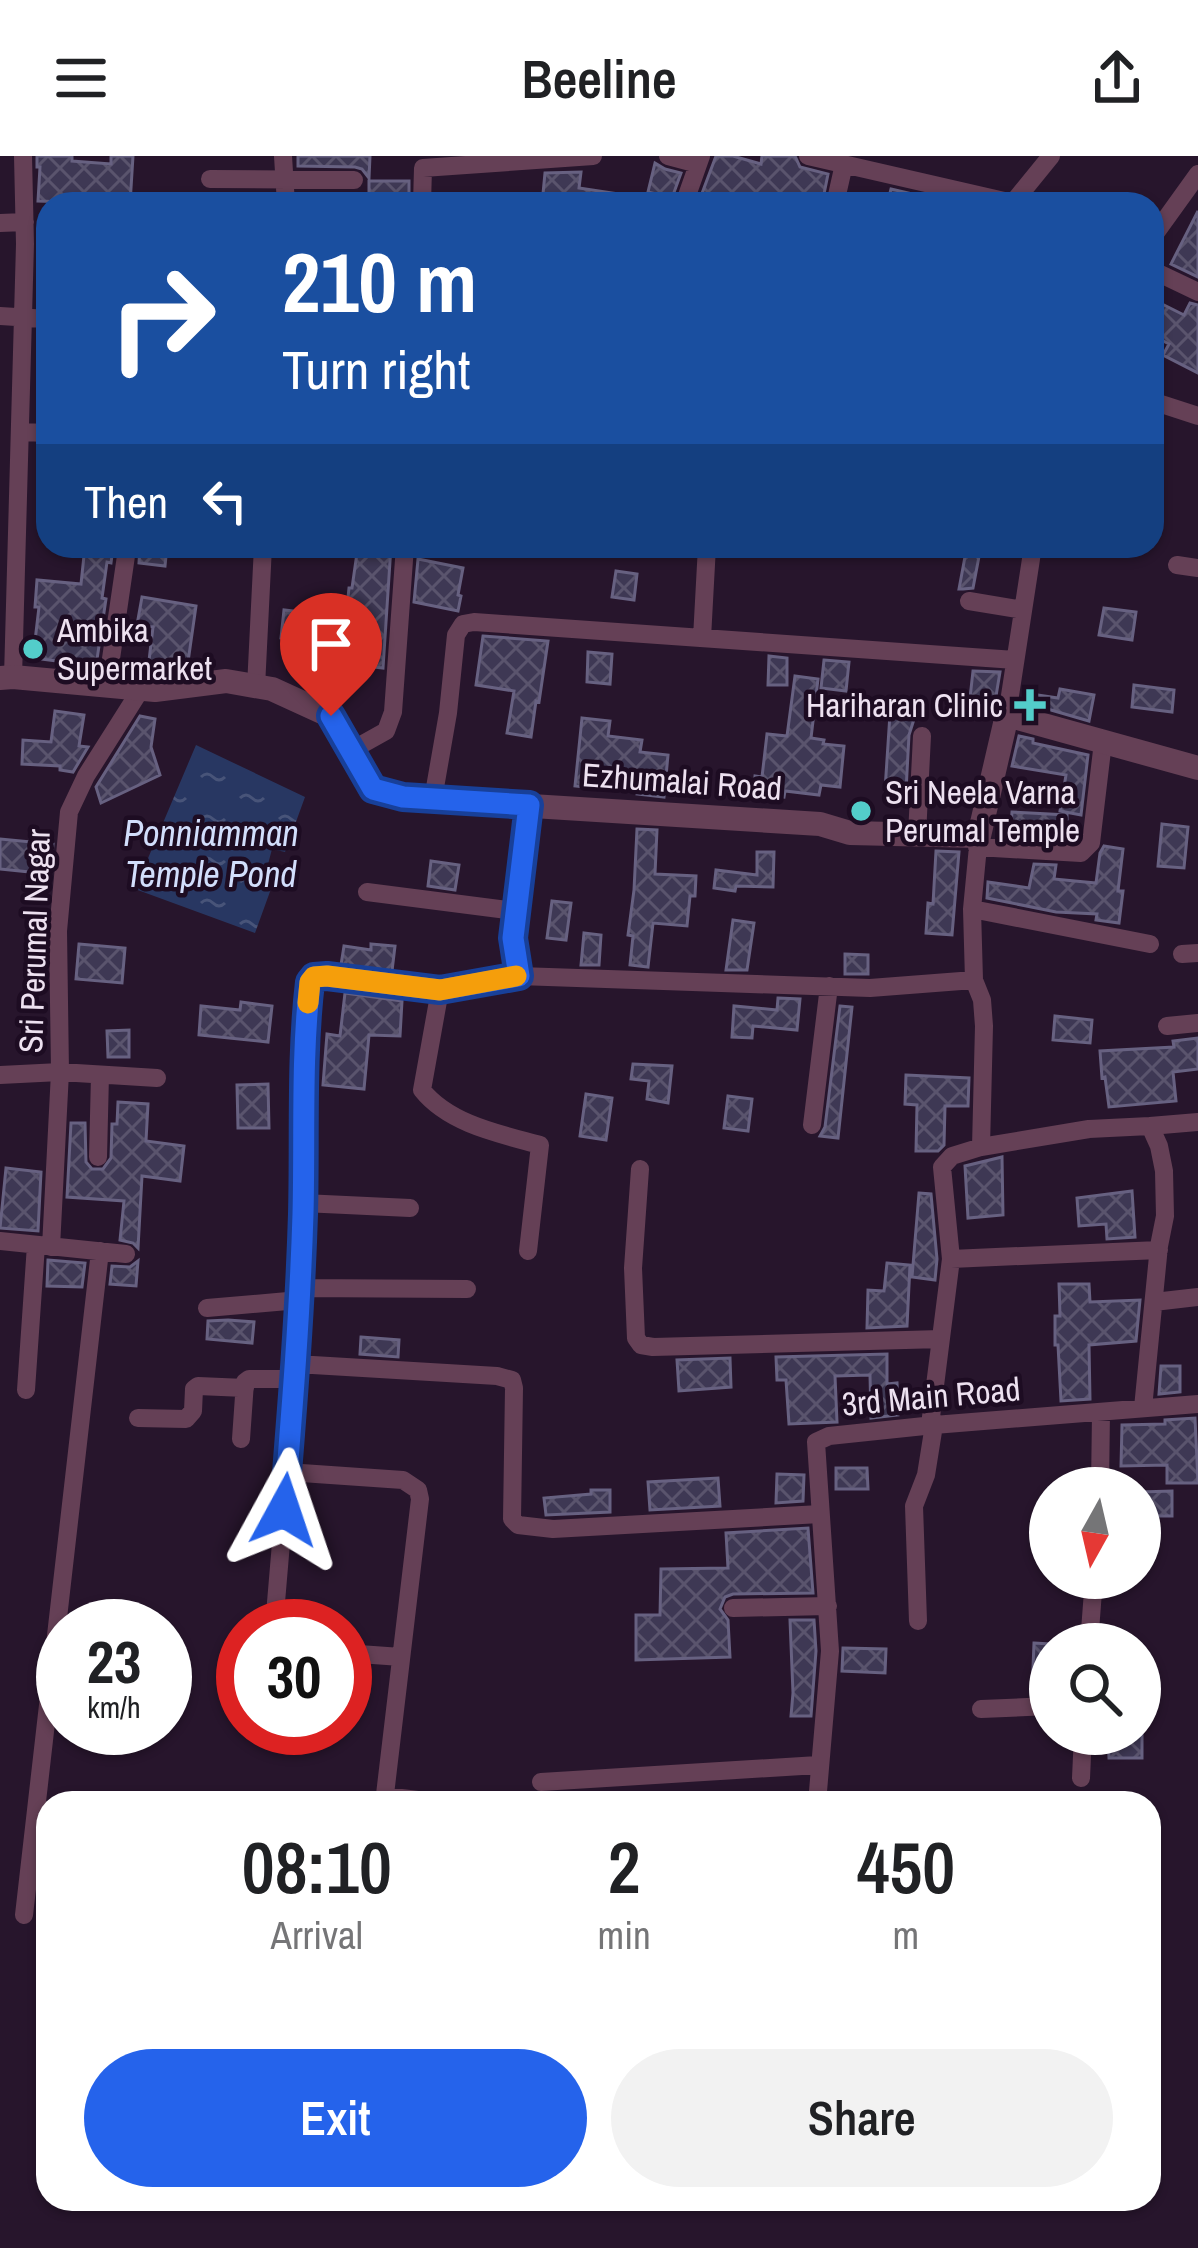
<!DOCTYPE html>
<style>
:root{--surface:#fff;--page:#f2f2f2;--text:#202124;--muted:#757577;--accent:#2563eb}
body{margin:0;font-family:"Archivo Narrow",sans-serif;background:var(--page);color:var(--text);height:100vh;display:flex;flex-direction:column;font-size:45px;white-space:nowrap}
*{box-sizing:border-box;margin:0}
p{font-size:39px;color:var(--muted)}
.icon{flex:none;width:66px;height:66px;fill:none;stroke:currentColor;stroke-width:2;stroke-linecap:round;stroke-linejoin:round}
.map{position:relative;flex:1;overflow:hidden}
.side{position:absolute;left:36px;top:1635px;width:1125px;height:420px;display:flex;flex-direction:column;background:var(--surface);border-radius:36px;box-shadow:0 3px 9px #0004}
.side>*{flex:none}
.hud{position:absolute;left:36px;top:36px;width:1128px;height:366px;border-radius:36px;box-shadow:0 3px 9px #0004;background:#1a4fa0;color:#fff;overflow:hidden}
.needle{width:78px;rotate:188deg}
.controls{position:absolute;left:1029px;top:1311px;display:grid;gap:24px}
.controls a{display:grid;place-items:center;width:132px;height:132px;border-radius:50%;background:var(--surface);box-shadow:0 3px 9px #0004;font-size:60px}
.speed{position:absolute;left:36px;top:1443px;display:flex;gap:24px;font-size:60px;font-weight:700;text-align:center}
.speed>*{display:grid;place-content:center;width:156px;height:156px;border-radius:50%;background:var(--surface);box-shadow:0 3px 9px #0004;line-height:1}
.speed small{font-size:30px;font-weight:400}
.speed .limit{border:18px solid #d22;background:#fff;color:#111}
.pin{position:absolute;display:grid;place-items:center;width:102px;height:102px;color:#fff;margin:-123px -51px;border-radius:50% 50% 50% 0;rotate:-45deg;box-shadow:0 0 12px #0007}
.pin .icon{rotate:45deg}
.me{position:absolute;width:132px;margin:-66px;rotate:5deg;stroke-linejoin:round;filter:drop-shadow(0 0 9px #0008)}
.turn{display:flex;align-items:center;gap:42px;height:252px;padding:0 48px;font-size:54px}
.turn .icon{width:156px;height:156px;stroke-width:2.5}
.turn b{display:block;font-size:84px;line-height:102px}
.then{display:flex;align-items:center;height:114px;padding:0 48px;background:#0003;gap:24px;font-size:45px}
.eta{display:flex;justify-content:space-evenly;align-items:center;height:204px;text-align:center}
.eta b{font-size:72px;font-weight:600;line-height:84px}
.button{display:flex;gap:24px;margin-top:auto;padding:24px 48px}
.button a{flex:1;height:138px;border-radius:72px;background:var(--accent);color:#fff;font-size:48px;font-weight:600;line-height:138px;text-align:center}
.button a+a{background:var(--page);color:var(--text)}
header{display:flex;justify-content:space-between;align-items:center;height:156px;padding:0 48px;background:var(--surface);font-size:54px;font-weight:600}
.map>svg:first-child{display:block}
.water{fill:url(#water-ripples)}
.building{fill:url(#building-cross-hatch);stroke:#676181;stroke-width:3}
.lines{fill:none;stroke-linecap:round;stroke-linejoin:round}
.minor{stroke:#654056;stroke-width:18}
.tertiary{stroke:#654056;stroke-width:24}
.route-casing{stroke:#184099;stroke-width:30}
.route{stroke:#2563eb;stroke-width:21}
.slow{stroke:#f59e0b;stroke-width:21}
.poi-dot{fill:#53cdca;stroke:#1d0c22;stroke-width:4.5}
.labels{text-anchor:middle;stroke-width:9;stroke-linejoin:round;paint-order:stroke}
.poi-label{font-size:33px;fill:#ede1f0;stroke:#1d0c22;text-anchor:start}
.street-label{font-size:33px;fill:#ede1f0;stroke:#1d0c22}
.water-label{font-size:36px;font-style:italic;fill:#d2defc;stroke:#1d0c22}
</style>
<header><svg class="icon" aria-label="menu" viewBox="0 0 24 24"><path d="M4 6h16M4 12h16M4 18h16"/></svg>Beeline<svg class="icon" aria-label="share" viewBox="0 0 24 24"><path d="M12 15V3M7 8l5-5 5 5M5 13v7h14v-7"/></svg></header>
<div class="map">
<svg width="1198" height="2092" viewBox="0 0 1198 2092">
<defs>
<pattern id="water-ripples" width="26" height="14" patternUnits="userSpaceOnUse" patternTransform="scale(3)"><rect width="26" height="14" fill="#283762"/><path d="M2 4q2-2 4 0t4 0M15 11q2-2 4 0t4 0" fill="none" stroke="#485479"/></pattern>
<pattern id="building-cross-hatch" width="8" height="8" patternUnits="userSpaceOnUse" patternTransform="scale(3)"><rect width="8" height="8" fill="#3e3854"/><path d="M0 0l8 8M0 8l8-8" fill="none" stroke="#5a546d"/></pattern>
</defs>
<rect width="100%" height="100%" fill="#27152c"/>
<path class="water" d="M 196,589 L 305,641 L 285,696 L 272,693 L 266,716 L 276,719 L 255,777 L 135,733 Z"/>
<path class="building" d="M 37,0 L 72,0 L 72,5 L 111,8 L 111,0 L 133,0 L 130,48 L 38,45 L 40,11 L 37,11 Z
M 298,0 L 370,0 L 369,22 L 362,13 L 355,11 L 298,10 Z
M 716,0 L 733,0 L 761,8 L 762,0 L 795,0 L 800,11 L 828,18 L 822,48 L 698,48 Z
M 655,7 L 665,13 L 681,17 L 672,42 L 648,36 Z
M 581,16 L 579,32 L 632,40 L 631,48 L 542,48 L 545,17 Z
M 369,25 L 409,25 L 409,48 L 369,48 Z
M 891,33 L 955,48 L 887,48 Z
M 1198,55 L 1198,121 L 1171,108 Z
M 1152,143 L 1184,159 L 1190,147 L 1198,149 L 1198,217 L 1163,199 L 1169,188 L 1152,179 Z
M 85,390 L 113,392 L 111,407 L 107,406 L 102,442 L 106,443 L 96,510 L 33,502 L 39,451 L 35,451 L 37,424 L 81,428 Z
M 140,390 L 167,390 L 165,410 L 139,407 Z
M 358,390 L 391,390 L 383,512 L 347,508 L 349,490 L 281,482 L 284,454 L 346,461 L 349,432 L 352,432 Z
M 967,390 L 981,390 L 973,432 L 963,433 L 959,433 Z
M 418,403 L 463,412 L 458,439 L 461,440 L 458,455 L 414,446 Z
M 616,415 L 637,418 L 634,444 L 612,441 Z
M 142,441 L 196,450 L 187,513 L 169,516 L 148,513 L 153,471 L 137,469 Z
M 1104,452 L 1136,456 L 1132,484 L 1099,479 Z
M 483,480 L 548,485 L 539,546 L 536,545 L 531,581 L 507,577 L 514,535 L 476,529 Z
M 588,496 L 612,498 L 610,528 L 587,526 Z
M 769,500 L 787,502 L 787,529 L 768,529 Z
M 824,504 L 849,506 L 846,535 L 821,532 Z
M 973,515 L 1000,516 L 995,546 L 970,542 Z
M 795,520 L 818,523 L 811,582 L 824,584 L 823,588 L 844,590 L 840,631 L 821,629 L 819,639 L 785,635 L 784,641 L 753,638 L 755,620 L 762,621 L 767,578 L 787,580 Z
M 1134,529 L 1174,534 L 1172,556 L 1132,551 Z
M 1060,533 L 1094,539 L 1089,565 L 1023,546 L 1024,537 L 1058,542 Z
M 55,555 L 84,559 L 79,590 L 88,591 L 73,616 L 60,614 L 60,610 L 22,608 L 23,584 L 51,586 Z
M 890,558 L 915,560 L 909,579 L 906,635 L 885,634 Z
M 140,560 L 155,563 L 151,591 L 160,619 L 101,647 L 96,631 Z
M 582,562 L 610,565 L 608,580 L 642,584 L 640,596 L 668,599 L 664,641 L 637,638 L 638,630 L 603,626 L 603,633 L 575,630 Z
M 1019,580 L 1033,583 L 1033,587 L 1088,599 L 1081,659 L 1060,655 L 1066,619 L 1012,610 Z
M 1012,656 L 1067,659 L 1067,673 L 1011,669 Z
M 1162,668 L 1188,671 L 1184,712 L 1158,710 Z
M 637,673 L 657,674 L 655,718 L 696,720 L 695,740 L 690,740 L 687,770 L 653,767 L 648,811 L 630,809 L 633,780 L 628,779 L 634,734 Z
M 0,683 L 53,688 L 50,718 L 0,713 Z
M 1104,690 L 1123,693 L 1118,735 L 1123,735 L 1119,767 L 1096,764 L 1097,758 L 1056,756 L 987,742 L 988,726 L 1029,732 L 1034,708 L 1056,709 L 1054,723 L 1096,727 L 1100,697 Z
M 936,695 L 959,696 L 952,779 L 926,777 L 928,747 L 933,748 Z
M 757,696 L 774,696 L 773,731 L 736,730 L 735,735 L 714,732 L 716,714 L 757,719 Z
M 431,705 L 459,709 L 455,734 L 428,730 Z
M 552,745 L 571,747 L 566,784 L 547,782 Z
M 733,764 L 754,767 L 747,814 L 726,814 Z
M 584,777 L 601,779 L 599,809 L 581,809 Z
M 79,788 L 125,792 L 122,827 L 76,823 Z
M 371,788 L 395,790 L 392,815 L 341,809 L 344,790 L 371,794 Z
M 845,798 L 868,799 L 868,818 L 845,818 Z
M 345,837 L 402,845 L 400,880 L 369,879 L 364,933 L 323,929 L 327,878 L 340,880 Z
M 778,842 L 800,843 L 797,874 L 753,870 L 752,882 L 732,881 L 734,850 L 777,854 Z
M 241,846 L 272,850 L 268,886 L 199,879 L 201,850 L 240,854 Z
M 840,850 L 852,851 L 838,982 L 820,980 L 825,971 Z
M 1055,860 L 1092,864 L 1090,887 L 1053,884 Z
M 129,874 L 129,901 L 108,901 L 107,875 Z
M 1198,882 L 1198,913 L 1173,916 L 1176,945 L 1109,951 L 1105,921 L 1102,922 L 1100,895 L 1174,891 L 1173,885 Z
M 633,908 L 672,910 L 668,947 L 647,943 L 649,925 L 631,923 Z
M 906,919 L 969,922 L 968,950 L 945,950 L 944,989 L 938,995 L 916,995 L 917,949 L 905,948 Z
M 268,928 L 269,972 L 238,972 L 237,929 Z
M 586,938 L 612,942 L 606,984 L 580,980 Z
M 728,940 L 752,943 L 748,975 L 724,972 Z
M 118,946 L 148,948 L 146,985 L 184,990 L 180,1025 L 142,1020 L 138,1092 L 133,1087 L 120,1084 L 124,1045 L 67,1041 L 71,967 L 85,967 L 86,1006 L 92,1013 L 103,1013 L 111,1002 L 112,968 L 117,968 Z
M 1002,1001 L 1003,1059 L 968,1062 L 965,1010 Z
M 6,1012 L 41,1016 L 38,1075 L 0,1072 Z
M 1132,1035 L 1135,1081 L 1107,1083 L 1106,1068 L 1079,1070 L 1077,1042 Z
M 919,1037 L 931,1038 L 937,1103 L 935,1124 L 912,1121 Z
M 48,1104 L 85,1107 L 82,1131 L 47,1130 Z
M 138,1105 L 136,1130 L 110,1128 L 112,1110 L 130,1111 Z
M 887,1107 L 910,1109 L 907,1170 L 867,1172 L 868,1134 L 884,1135 Z
M 1059,1128 L 1089,1128 L 1090,1146 L 1140,1144 L 1136,1185 L 1089,1189 L 1090,1243 L 1061,1245 L 1058,1189 L 1055,1189 L 1055,1160 L 1060,1160 Z
M 228,1164 L 254,1166 L 252,1187 L 207,1183 L 208,1165 Z
M 361,1181 L 399,1184 L 398,1201 L 360,1198 Z
M 887,1198 L 887,1228 L 897,1227 L 898,1259 L 871,1262 L 870,1219 L 835,1220 L 837,1266 L 789,1268 L 786,1224 L 777,1224 L 776,1201 Z
M 730,1202 L 731,1231 L 679,1235 L 677,1204 Z
M 1161,1210 L 1180,1210 L 1180,1236 L 1159,1238 Z
M 1195,1262 L 1198,1327 L 1167,1327 L 1167,1309 L 1121,1310 L 1122,1269 L 1165,1268 L 1165,1264 Z
M 836,1312 L 867,1312 L 868,1333 L 836,1333 Z
M 777,1318 L 804,1319 L 803,1345 L 776,1347 Z
M 718,1322 L 720,1350 L 650,1354 L 648,1326 Z
M 591,1334 L 610,1334 L 610,1356 L 546,1359 L 544,1342 L 591,1338 Z
M 1172,1335 L 1172,1360 L 1140,1360 L 1140,1336 Z
M 808,1372 L 813,1437 L 733,1438 L 725,1441 L 720,1453 L 728,1464 L 730,1501 L 636,1504 L 636,1459 L 660,1459 L 661,1413 L 728,1412 L 726,1377 Z
M 790,1464 L 814,1464 L 816,1495 L 811,1560 L 791,1560 L 793,1537 Z
M 1034,1487 L 1050,1488 L 1050,1537 L 1032,1536 Z
M 843,1492 L 886,1493 L 885,1517 L 842,1515 Z
M 1108,1578 L 1142,1578 L 1142,1602 L 1109,1602 Z"/>
<g class="lines">
<path class="minor" d="M 283,0 L 286,48
M 668,0 L 698,8
M 808,0 L 1013,47
M 210,23 L 354,24
M 422,48 L 423,12 L 593,0
M 684,48 L 701,0
M 835,48 L 844,8
M 1012,48 L 1051,0
M 0,67 L 25,66
M 1152,82 L 1198,18
M 1152,114 L 1198,136
M 0,160 L 48,163
M 1152,245 L 1198,260
M 20,276 L 48,277
M 1177,409 L 1198,412
M 969,445 L 1023,454
M 702,482 L 707,390
M 13,521 L 25,88 L 23,0
M 107,530 L 127,393
M 256,531 L 263,390
M 1007,559 L 1033,390
M 352,594 L 386,575 L 393,556 L 405,390
M 433,643 L 448,557 L 456,479 L 463,468 L 474,466 L 1015,504
M 529,649 C 522,699 503,772 519,820 L 870,832 L 974,824
M 917,679 L 922,580
M 979,680 L 972,753 L 974,824 L 982,844 L 984,870 L 981,991
M 977,691 L 1081,697 L 1091,687 L 1103,586
M 367,736 L 515,755
M 972,753 L 1150,788
M 1182,798 L 1198,797
M 519,820 L 440,834 L 422,934 C 449,968 500,978 540,989 L 528,1095
M 440,834 L 327,821 L 314,821 L 310,826 L 304,915 L 303,1057 L 296,1208 L 497,1220 L 512,1224 L 514,1232 L 512,1363 L 518,1369 L 553,1373 L 820,1358
M 1167,870 L 1198,867
M 0,919 L 60,916 L 157,922
M 812,969 L 829,830
M 1150,970 L 1198,966
M 98,1001 L 100,919
M 640,1013 L 633,1112 L 636,1182 L 641,1189 L 653,1191 L 941,1183
M 303,1047 L 410,1052
M 0,1085 L 126,1098
M 51,1091 L 60,916 L 58,775 L 69,656 L 86,620 L 141,533
M 951,1103 L 1159,1094
M 299,1132 L 467,1133
M 1154,1146 L 1198,1141
M 207,1152 L 299,1144
M 296,1208 L 287,1316 L 403,1324 L 418,1334 L 420,1343 L 384,1647
M 26,1234 L 36,1089
M 138,1262 L 186,1263 L 193,1255 L 194,1233 L 198,1230 L 245,1232
M 930,1269 L 951,1103 L 942,1011 L 952,1000 L 981,991 L 1089,973 L 1150,970 L 1159,990 L 1164,1015 L 1165,1060 L 1159,1090 L 1143,1252
M 241,1283 L 245,1226 L 249,1223 L 295,1223
M 1100,1332 L 1101,1256
M 733,1452 L 828,1450
M 918,1465 L 914,1350 L 926,1319 L 934,1269
M 274,1470 L 287,1316
M 1089,1488 L 1094,1422
M 345,1497 L 401,1501
M 981,1553 L 1050,1550
M 1081,1622 L 1083,1578
M 541,1626 L 818,1609
M 385,1640 L 442,1647
M 323,1646 L 331,1647
M 817,1647 L 830,1495 L 816,1286 L 829,1280 L 934,1269 L 1198,1248
M 24,1759 L 100,1095"/>
<path class="tertiary" d="M 0,522 L 13,521 L 155,534 L 226,525 L 272,533 L 331,560 L 373,633 L 403,642 L 820,668 L 850,677 L 979,680 L 1007,559 L 1198,612"/>
</g>
<g class="lines">
<g class="route-casing">
<path id="route" d="M 284,1354 C 292,1255 300,1157 303,1058 C 305,981 301,903 310,826 L 314,821 L 327,820 L 440,834 L 519,820 L 513,782 L 529,649 L 403,641 L 373,633 L 331,560"/>
</g>
<use href="#route" class="route"/>
<path class="slow" d="M 308,847 L 310,826 L 314,821 L 327,820 L 440,834 L 516,820"/>
</g>
<g class="poi-dot">
<circle cx="33" cy="493" r="12"/>
<path d="M1024 531h12v12h12v12h-12v12h-12v-12h-12v-12h12z"/>
<circle cx="861" cy="655" r="12"/>
</g>
<g class="labels">
<g class="poi-label">
<text x="57" y="486">Ambika<tspan x="57" dy="38">Supermarket</tspan></text>
<text x="1003" y="561" text-anchor="end">Hariharan Clinic</text>
<text x="885" y="648">Sri Neela Varna<tspan x="885" dy="38">Perumal Temple</tspan></text>
</g>
<g class="street-label">
<text transform="translate(682 625) rotate(4)" y="12">Ezhumalai Road</text>
<text transform="translate(34 785) rotate(-88)" y="12">Sri Perumal Nagar</text>
<text transform="translate(931 1240) rotate(-5)" y="12">3rd Main Road</text>
</g>
<g class="water-label">
<text x="211" y="690">Ponniamman<tspan x="211" dy="41">Temple Pond</tspan></text>
</g>
</g>
</svg>
<div class="controls">
<a><svg class="needle" viewBox="-14 -14 28 28"><path d="M0-13l5 13h-10z" fill="#e53935"/><path d="M0 13l5-13h-10z" fill="#757577"/></svg></a>
<a><svg class="icon" aria-label="search" viewBox="0 0 24 24"><circle cx="10" cy="10" r="6"/><path d="M15 15l6 6"/></svg></a>
</div>
<div class="speed"><div>23<small>km/h</small></div><div class="limit">30</div></div>
<div class="pin" style="left:331px;top:560px;background:#d93025"><svg class="icon" aria-label="arrive" viewBox="0 0 24 24"><path d="M6 21V4h12l-3 4 3 4H6"/></svg></div>
<svg class="me" style="left:284px;top:1354px" viewBox="-20 -20 40 40"><path d="M0-17L14 15 0 8-14 15z" fill="#2563eb" stroke="#fff" stroke-width="4"/></svg>
<div class="hud">
<div class="turn"><svg class="icon" aria-label="right" viewBox="0 0 24 24"><path d="M7 20v-9h11M14 6l5 5-5 5"/></svg><div><b>210 m</b>Turn right</div></div>
<div class="then">Then<svg class="icon" aria-label="left" viewBox="0 0 24 24"><path d="M17 20v-9H6M10 6l-5 5 5 5"/></svg></div>
</div>
<section class="side">
<div class="eta">
<div><b>08:10</b><p>Arrival</p></div>
<div><b>2</b><p>min</p></div>
<div><b>450</b><p>m</p></div>
</div>
<div class="button"><a>Exit</a><a>Share</a></div>
</section>
</div>
